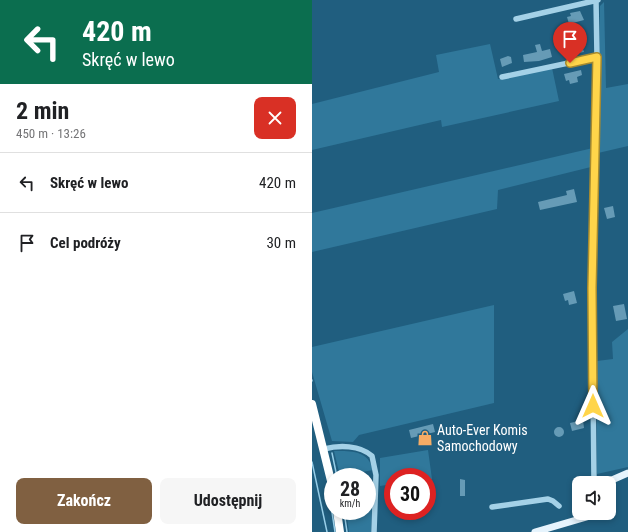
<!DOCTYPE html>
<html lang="pl">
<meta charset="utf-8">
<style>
:root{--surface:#fff;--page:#f6f6f6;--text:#202124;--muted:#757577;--line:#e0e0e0;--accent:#806041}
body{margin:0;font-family:"Roboto Condensed",sans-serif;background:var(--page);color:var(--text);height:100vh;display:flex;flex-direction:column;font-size:15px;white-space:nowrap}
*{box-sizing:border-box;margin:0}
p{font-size:13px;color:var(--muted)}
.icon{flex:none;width:22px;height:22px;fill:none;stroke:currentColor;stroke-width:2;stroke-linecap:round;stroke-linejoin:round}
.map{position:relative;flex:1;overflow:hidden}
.panel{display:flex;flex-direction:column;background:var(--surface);width:312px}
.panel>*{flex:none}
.hud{background:#0b6e4f;color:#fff;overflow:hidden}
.buttons{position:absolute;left:260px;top:476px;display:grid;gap:8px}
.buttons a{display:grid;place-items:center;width:44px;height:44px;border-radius:8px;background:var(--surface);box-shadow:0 2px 6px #0003;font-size:20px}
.speed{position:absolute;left:12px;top:468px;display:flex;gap:8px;font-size:20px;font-weight:700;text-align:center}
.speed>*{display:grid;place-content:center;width:52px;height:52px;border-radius:50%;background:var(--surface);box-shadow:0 2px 6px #0003;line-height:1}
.speed small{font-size:10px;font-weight:400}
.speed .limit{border:6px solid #d22;background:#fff;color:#111}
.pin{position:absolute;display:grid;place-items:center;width:34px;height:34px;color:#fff;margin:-41px -17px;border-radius:50% 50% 50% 0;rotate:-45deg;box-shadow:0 0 4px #0007}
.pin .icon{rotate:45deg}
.me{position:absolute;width:44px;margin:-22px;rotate:0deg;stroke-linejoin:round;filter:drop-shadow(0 0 3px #0008)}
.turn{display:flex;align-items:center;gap:14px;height:84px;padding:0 16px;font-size:18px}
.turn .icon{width:52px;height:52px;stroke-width:2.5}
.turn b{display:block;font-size:28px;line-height:34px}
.round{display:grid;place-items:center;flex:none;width:42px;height:42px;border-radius:8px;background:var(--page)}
.overview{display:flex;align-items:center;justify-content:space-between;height:68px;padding:0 16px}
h1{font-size:24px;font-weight:700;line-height:30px}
.button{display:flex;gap:8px;margin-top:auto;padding:8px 16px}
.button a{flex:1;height:46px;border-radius:8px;background:var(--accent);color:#fff;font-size:16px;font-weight:700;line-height:46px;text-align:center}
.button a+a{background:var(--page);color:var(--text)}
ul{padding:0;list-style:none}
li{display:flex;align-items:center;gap:12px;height:60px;padding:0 16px;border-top:1px solid var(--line)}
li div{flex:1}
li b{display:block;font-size:15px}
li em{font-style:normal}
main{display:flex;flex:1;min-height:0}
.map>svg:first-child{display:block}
.green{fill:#30789b}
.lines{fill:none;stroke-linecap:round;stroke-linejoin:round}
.stream{stroke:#98cfe9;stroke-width:1.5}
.building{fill:#669bb6}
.minor{stroke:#a4d1e7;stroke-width:5.5}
.major{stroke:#e6f4fd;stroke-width:7}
.highway{stroke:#fff;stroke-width:8}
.route-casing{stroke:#a68a30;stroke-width:10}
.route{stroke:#ffd54a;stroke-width:7}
.labels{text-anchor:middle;stroke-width:3;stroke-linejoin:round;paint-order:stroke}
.poi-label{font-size:14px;fill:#fff;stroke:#205e7f;text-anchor:start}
</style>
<main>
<section class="panel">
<div class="hud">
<div class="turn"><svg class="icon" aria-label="left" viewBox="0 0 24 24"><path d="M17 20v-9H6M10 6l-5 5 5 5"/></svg><div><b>420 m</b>Skręć w lewo</div></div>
</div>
<div class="overview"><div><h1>2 min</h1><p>450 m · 13:26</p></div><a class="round" style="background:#d93025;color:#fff"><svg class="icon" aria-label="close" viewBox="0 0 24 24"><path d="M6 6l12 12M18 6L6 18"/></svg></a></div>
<ul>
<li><svg class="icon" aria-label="left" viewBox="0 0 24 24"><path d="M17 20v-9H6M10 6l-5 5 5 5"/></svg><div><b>Skręć w lewo</b></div><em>420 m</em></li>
<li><svg class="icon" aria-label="arrive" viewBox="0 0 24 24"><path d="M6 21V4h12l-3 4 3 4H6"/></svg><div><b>Cel podróży</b></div><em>30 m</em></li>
</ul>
<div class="button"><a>Zakończ</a><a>Udostępnij</a></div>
</section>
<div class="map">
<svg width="316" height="532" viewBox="0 0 316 532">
<rect width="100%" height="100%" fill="#205e7f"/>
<path class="green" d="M 292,2 L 294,88 L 316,84 L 316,146 L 286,153 L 288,6 Z
M 178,44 L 186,79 L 240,68 L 247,101 L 130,127 L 129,120 L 0,150 L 0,104 L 127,72 L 124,55 Z
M 281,148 L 279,167 L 186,190 L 185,209 L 0,252 L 0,213 Z
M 182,305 L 182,403 L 47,435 L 41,442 L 20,441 L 0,372 L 0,347 Z
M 316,329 L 316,467 L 285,474 L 285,361 L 301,359 L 300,342 Z
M 116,450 L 120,479 L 115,480 L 115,477 L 81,477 L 81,484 L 68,486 L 68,458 Z
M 22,451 C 39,451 56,450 61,470 L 28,476 Z
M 60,501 L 59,532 L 37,532 L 34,511 L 55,511 L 55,502 Z"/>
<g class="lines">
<path class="stream" d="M 0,380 L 0,381
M 20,453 L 25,477
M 0,462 L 15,532
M 16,486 L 23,532
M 32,511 L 35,532"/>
</g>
<path class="building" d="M 268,11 L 272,20 L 257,24 L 255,17 L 259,16 L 258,13 Z
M 266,42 L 267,47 L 270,46 L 272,52 L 255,55 L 254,48 L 257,48 L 256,44 Z
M 228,44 L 230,51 L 238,49 L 240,57 L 227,61 L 212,62 L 211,55 L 225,52 L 223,45 Z
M 196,56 L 199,57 L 200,63 L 190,67 L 188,59 Z
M 269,70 L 270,75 L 265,77 L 266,82 L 258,84 L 257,80 L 254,81 L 252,74 Z
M 262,189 L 265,202 L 228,210 L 226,202 L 255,195 L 254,191 Z
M 301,206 L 303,217 L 295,219 L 292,208 Z
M 262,291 L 265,303 L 257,305 L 256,300 L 253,301 L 251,294 Z
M 312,304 L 315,319 L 304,321 L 301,306 Z
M 271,420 L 272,428 L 260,431 L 258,423 Z
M 121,424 L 123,432 L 99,438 L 97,430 Z
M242 432a5 5 0 1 1 10 0a5 5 0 1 1-10 0Z
M 148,479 L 153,480 L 153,496 L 148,496 Z"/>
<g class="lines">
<path class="minor" d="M 204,19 L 286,0
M 190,77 L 285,57
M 12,449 C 27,445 48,445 60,456 L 64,475 L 62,532
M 282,483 L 280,288 L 285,57 L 284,0
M 180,507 L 236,499 L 241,501 L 247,506"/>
<path class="major" d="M 293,483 L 316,473
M 223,532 L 278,516 L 283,513"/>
<path class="highway" d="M 0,404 L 21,489
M 25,511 L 28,532"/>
</g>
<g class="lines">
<g class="route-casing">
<path id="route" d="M 258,63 L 285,57 L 280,288 L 281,406"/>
</g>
<use href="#route" class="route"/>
</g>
<defs>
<g id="shop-bare" transform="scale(1.2)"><path d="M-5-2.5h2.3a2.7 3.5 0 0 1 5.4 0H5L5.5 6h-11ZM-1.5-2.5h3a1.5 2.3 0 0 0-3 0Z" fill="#f5ac65" stroke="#205e7f" stroke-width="2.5" paint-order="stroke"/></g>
</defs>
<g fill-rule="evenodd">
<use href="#shop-bare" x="113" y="438"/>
</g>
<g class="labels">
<g class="poi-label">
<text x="125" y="435">Auto-Ever Komis<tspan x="125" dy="16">Samochodowy</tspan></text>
</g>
</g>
</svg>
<div class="buttons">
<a><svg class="icon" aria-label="sound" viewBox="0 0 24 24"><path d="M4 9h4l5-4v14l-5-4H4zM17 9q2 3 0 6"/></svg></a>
</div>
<div class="speed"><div>28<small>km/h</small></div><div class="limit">30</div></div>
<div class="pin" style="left:258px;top:63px;background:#d93025"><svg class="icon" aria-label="arrive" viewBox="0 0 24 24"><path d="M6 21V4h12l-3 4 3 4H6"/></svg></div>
<svg class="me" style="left:281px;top:406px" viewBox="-20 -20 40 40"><path d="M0-17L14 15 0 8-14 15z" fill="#ffd54a" stroke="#fff" stroke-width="4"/></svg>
</div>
</main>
